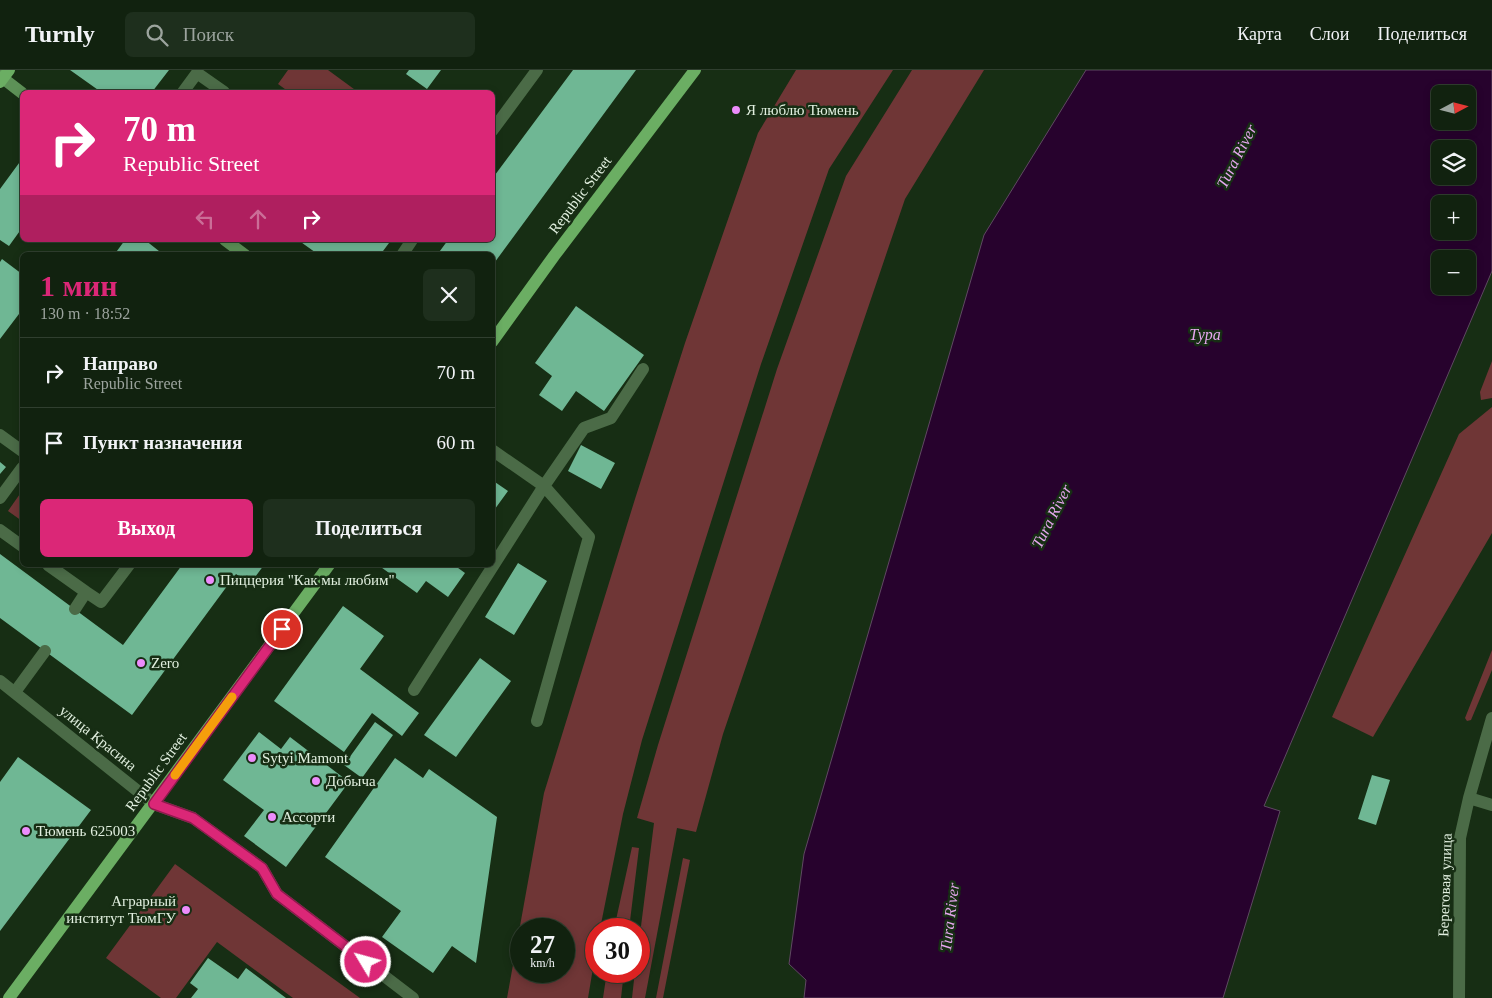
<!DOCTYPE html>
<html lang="ru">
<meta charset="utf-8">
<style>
:root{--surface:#11220f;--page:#1e2f1d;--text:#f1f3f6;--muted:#9ca49e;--line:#303f2f;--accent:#db2777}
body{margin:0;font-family:Georgia,serif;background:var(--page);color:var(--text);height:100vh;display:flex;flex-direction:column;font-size:19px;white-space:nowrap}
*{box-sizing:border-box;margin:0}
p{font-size:16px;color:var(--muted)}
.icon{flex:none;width:28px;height:28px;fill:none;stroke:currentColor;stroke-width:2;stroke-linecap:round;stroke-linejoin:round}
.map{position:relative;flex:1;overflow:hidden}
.sheet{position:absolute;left:20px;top:182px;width:475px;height:315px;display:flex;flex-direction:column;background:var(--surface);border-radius:8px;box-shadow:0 2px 8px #0003,0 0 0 1px var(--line)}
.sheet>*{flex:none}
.top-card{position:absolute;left:20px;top:20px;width:475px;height:152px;border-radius:8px;box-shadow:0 2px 8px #0003,0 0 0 1px var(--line);background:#db2777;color:#fff;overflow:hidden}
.needle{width:32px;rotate:83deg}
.fabs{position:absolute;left:1431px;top:15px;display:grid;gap:10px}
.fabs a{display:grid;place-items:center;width:45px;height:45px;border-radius:8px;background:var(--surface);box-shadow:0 2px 8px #0003,0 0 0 1px var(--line);font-size:25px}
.speed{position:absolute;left:510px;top:848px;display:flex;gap:10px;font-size:25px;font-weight:700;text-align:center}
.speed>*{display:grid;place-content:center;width:65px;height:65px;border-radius:50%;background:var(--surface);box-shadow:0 2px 8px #0003,0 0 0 1px var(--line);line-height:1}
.speed small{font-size:12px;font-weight:400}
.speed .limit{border:8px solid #d22;background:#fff;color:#111}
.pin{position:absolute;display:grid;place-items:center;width:42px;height:42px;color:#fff;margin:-21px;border:2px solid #fff;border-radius:50%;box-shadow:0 1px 5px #0007}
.me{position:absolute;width:55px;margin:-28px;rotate:307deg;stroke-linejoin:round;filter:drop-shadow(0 0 4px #0008)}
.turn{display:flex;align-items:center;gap:18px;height:105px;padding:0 20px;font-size:22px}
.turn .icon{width:65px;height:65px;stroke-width:2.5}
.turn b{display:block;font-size:35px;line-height:42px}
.lanes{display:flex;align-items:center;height:48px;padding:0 20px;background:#0003;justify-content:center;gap:25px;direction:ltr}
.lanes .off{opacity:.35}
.round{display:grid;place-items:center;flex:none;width:52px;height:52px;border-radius:8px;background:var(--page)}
.head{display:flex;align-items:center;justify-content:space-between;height:85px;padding:0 20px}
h1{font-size:30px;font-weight:800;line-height:38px;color:var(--accent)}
.primary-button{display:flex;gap:10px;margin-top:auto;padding:10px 20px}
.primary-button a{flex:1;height:58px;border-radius:8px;background:var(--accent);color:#fff;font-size:20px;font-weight:800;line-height:58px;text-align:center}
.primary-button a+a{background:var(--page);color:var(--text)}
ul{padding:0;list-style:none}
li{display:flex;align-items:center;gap:15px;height:70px;padding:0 20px;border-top:1px solid var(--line)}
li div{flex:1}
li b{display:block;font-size:19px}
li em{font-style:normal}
header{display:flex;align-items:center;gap:30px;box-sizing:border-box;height:70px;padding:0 25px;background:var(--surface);border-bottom:1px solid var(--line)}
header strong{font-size:24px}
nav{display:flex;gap:28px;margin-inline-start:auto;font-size:18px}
.search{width:350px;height:45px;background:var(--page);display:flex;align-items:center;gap:12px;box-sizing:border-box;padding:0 18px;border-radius:8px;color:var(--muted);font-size:19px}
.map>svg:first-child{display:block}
.green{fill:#6f3636;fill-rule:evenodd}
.water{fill:#27022d;stroke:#5f4962;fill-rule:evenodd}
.building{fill:#6fb794}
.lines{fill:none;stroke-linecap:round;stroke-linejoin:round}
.lane{stroke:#4b6b47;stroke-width:12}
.street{stroke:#4b6b47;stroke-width:12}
.secondary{stroke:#5d9157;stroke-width:12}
.primary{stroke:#6bae63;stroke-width:12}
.route-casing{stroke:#8e194d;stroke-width:12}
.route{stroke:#db2777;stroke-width:9}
.slow{stroke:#f59e0b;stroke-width:9}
.poi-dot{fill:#ec8cfb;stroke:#172e14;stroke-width:2}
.labels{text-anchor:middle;stroke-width:5;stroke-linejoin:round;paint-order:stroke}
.poi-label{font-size:15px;fill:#e1efdf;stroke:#172e14;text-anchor:start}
.street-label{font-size:15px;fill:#e1efdf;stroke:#172e14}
.water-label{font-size:16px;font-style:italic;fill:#e6a7ef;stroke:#172e14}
</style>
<header>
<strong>Turnly</strong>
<div class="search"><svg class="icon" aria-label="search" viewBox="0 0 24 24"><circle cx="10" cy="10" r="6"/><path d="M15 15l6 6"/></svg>Поиск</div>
<nav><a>Карта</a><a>Слои</a><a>Поделиться</a></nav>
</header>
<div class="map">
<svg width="1492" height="928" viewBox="0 0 1492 928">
<rect width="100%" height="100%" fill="#172e14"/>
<path class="green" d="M 288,0 L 328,0 L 358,22 L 289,22 L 278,14 Z
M 796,0 L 893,0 L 829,99 L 761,294 L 642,670 L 623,744 L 600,859 L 596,859 L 596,880 L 588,928 L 507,928 L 544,723 L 635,429 L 685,273 L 758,63 ZM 521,859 L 564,859 L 564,901 L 521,901 Z
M 912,0 L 984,0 L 905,129 L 723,664 L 696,762 L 677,758 L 645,928 L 632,928 L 635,901 L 639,901 L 639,872 L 654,753 L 637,748 L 658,675 L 777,299 L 846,106 Z
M 1492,291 L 1492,328 L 1481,330 L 1480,322 Z
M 1492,337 L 1492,463 L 1373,667 L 1332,647 L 1459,364 Z
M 22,421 L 22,451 L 8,441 Z
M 1492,580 L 1492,600 L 1471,650 L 1467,651 L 1465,648 Z
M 632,777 L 639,778 L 629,859 L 614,859 Z
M 683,788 L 690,790 L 663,928 L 656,928 Z
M 175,794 L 360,928 L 293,928 L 217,872 L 176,928 L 161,928 L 106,888 Z
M 607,901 L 624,901 L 621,928 L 603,928 Z"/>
<path class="water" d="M 1086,0 L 1492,0 L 1492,201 L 1264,736 L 1280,741 L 1223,928 L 804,928 L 806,910 L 789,894 L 804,784 L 984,165 ZM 1440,24 L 1468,24 L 1468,51 L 1440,51 ZM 1440,79 L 1468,79 L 1468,106 L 1440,106 ZM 1440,134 L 1468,134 L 1468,161 L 1440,161 ZM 1440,189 L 1468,189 L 1468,216 L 1440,216 Z"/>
<path class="building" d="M 70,0 L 169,0 L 152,22 L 101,22 Z
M 409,0 L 441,0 L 427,19 L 406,4 Z
M 573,0 L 636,0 L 492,196 L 492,185 L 437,185 L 448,170 L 492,170 L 492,109 Z
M 22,89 L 22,158 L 9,176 L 0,170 L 0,119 Z
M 125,170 L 145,170 L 164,185 L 114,185 Z
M 298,170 L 384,170 L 389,173 L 380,185 L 319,185 Z
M 2,189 L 22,204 L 22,240 L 0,269 L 0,192 Z
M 576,236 L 644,285 L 604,341 L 576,321 L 562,341 L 539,325 L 552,306 L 535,293 Z
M 581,375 L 615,393 L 601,419 L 568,401 Z
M 0,392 L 6,397 L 0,404 Z
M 492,410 L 508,421 L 492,443 Z
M 0,484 L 123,575 L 182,495 L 264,495 L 250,514 L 236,504 L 132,645 L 0,548 Z
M 518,493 L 547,511 L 514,565 L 485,547 Z
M 378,495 L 454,495 L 465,503 L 448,527 L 426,511 L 417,523 Z
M 343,536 L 384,566 L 360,599 L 419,643 L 402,666 L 372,643 L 344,682 L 274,631 Z
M 480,588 L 511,611 L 456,687 L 424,665 Z
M 375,652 L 393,665 L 362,708 L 344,695 Z
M 259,662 L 281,679 L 290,667 L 349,712 L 286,797 L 244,766 L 264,740 L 223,710 Z
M 18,687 L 91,740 L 0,861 L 0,712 Z
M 395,688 L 423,708 L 429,699 L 497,747 L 476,893 L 452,876 L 433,903 L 382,867 L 401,841 L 325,787 Z
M 1372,705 L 1390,710 L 1376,755 L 1358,749 Z
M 208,888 L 238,909 L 246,898 L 286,928 L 191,928 L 198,919 L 190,913 Z"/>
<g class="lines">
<path class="lane" d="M 183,22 L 197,3 L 224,22
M 492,61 L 537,0
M 402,185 L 412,170
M 0,365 L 22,381
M 492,380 L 544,416 L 584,358 L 611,348 L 643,299
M 0,428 L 22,398
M 0,460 L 22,476
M 48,495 L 86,522
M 75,539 L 86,522 L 101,532 L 129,495
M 414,620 L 544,416 L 589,467 L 537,651
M 15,622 L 45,581"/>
<path class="street" d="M 0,611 L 154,734 L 193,748 L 262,798 L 277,824 L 413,928
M 1469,728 L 1492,735
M 1459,928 L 1460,768 L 1469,728 L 1492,648"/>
<path class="secondary" d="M 0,6 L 22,23
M 225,170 L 245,185"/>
<path class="primary" d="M 0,12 L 9,0
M 492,272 L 554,186 L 695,0
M 9,928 L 329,495"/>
</g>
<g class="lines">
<g class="route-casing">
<path id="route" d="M 282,559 L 154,734 L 193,748 L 262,798 L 277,824 L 366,892"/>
</g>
<use href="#route" class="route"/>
<path class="slow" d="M 175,705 L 232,627"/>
</g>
<g class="poi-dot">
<circle cx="736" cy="40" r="5"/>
<circle cx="210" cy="510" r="5"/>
<circle cx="141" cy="593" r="5"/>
<circle cx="252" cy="688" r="5"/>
<circle cx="316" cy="711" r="5"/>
<circle cx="272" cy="747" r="5"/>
<circle cx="26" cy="761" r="5"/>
<circle cx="186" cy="840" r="5"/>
</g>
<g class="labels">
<g class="poi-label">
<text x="746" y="45">Я люблю Тюмень</text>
<text x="220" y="515">Пиццерия "Как мы любим"</text>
<text x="151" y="598">Zero</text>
<text x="262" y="693">Sytyi Mamont</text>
<text x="326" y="716">Добыча</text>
<text x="282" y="752">Ассорти</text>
<text x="36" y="766">Тюмень 625003</text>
<text x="176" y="836" text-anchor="end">Аграрный<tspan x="176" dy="17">институт ТюмГУ</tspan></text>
</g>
<g class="street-label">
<text transform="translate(580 125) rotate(-53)" y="5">Republic Street</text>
<text transform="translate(98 668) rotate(39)" y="5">улица Красина</text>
<text transform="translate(156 702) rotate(-54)" y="5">Republic Street</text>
<text transform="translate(1445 815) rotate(-88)" y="5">Береговая улица</text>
</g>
<g class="water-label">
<text transform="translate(1236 86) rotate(-63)" y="6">Tura River</text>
<text x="1205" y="270">Тура</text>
<text transform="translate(1051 446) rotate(-63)" y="6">Tura River</text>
<text transform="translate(949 847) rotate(-83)" y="6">Tura River</text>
</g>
</g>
</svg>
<div class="fabs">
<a><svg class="needle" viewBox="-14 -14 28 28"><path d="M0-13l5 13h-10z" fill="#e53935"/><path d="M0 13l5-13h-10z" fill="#9ca49e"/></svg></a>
<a><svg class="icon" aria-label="layers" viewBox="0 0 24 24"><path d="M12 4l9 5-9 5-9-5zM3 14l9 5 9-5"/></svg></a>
<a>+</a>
<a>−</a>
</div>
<div class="speed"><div>27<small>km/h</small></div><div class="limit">30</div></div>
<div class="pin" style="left:282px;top:559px;background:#d93025"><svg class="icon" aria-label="arrive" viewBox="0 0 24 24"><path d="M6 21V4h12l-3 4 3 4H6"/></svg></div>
<svg class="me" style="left:366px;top:892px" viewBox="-20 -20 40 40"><circle r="17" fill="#db2777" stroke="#fff" stroke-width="3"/><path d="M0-11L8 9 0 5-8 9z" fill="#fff"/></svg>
<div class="top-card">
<div class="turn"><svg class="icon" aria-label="right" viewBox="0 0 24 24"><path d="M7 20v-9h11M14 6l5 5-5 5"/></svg><div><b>70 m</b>Republic Street</div></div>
<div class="lanes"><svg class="icon off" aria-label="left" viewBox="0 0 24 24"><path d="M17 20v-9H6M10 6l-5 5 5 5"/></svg><svg class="icon off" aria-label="ahead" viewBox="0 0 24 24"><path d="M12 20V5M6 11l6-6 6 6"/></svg><svg class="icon" aria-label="right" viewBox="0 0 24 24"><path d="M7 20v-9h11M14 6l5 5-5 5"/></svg></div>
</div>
<section class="sheet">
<div class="head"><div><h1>1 мин</h1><p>130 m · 18:52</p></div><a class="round"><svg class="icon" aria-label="close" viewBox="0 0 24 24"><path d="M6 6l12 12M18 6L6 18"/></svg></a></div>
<ul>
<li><svg class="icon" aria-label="right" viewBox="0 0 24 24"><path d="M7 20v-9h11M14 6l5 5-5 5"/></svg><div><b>Направо</b><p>Republic Street</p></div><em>70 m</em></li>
<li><svg class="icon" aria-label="arrive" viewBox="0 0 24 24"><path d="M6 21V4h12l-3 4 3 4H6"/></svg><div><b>Пункт назначения</b></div><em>60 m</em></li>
</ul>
<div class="primary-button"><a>Выход</a><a>Поделиться</a></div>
</section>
</div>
